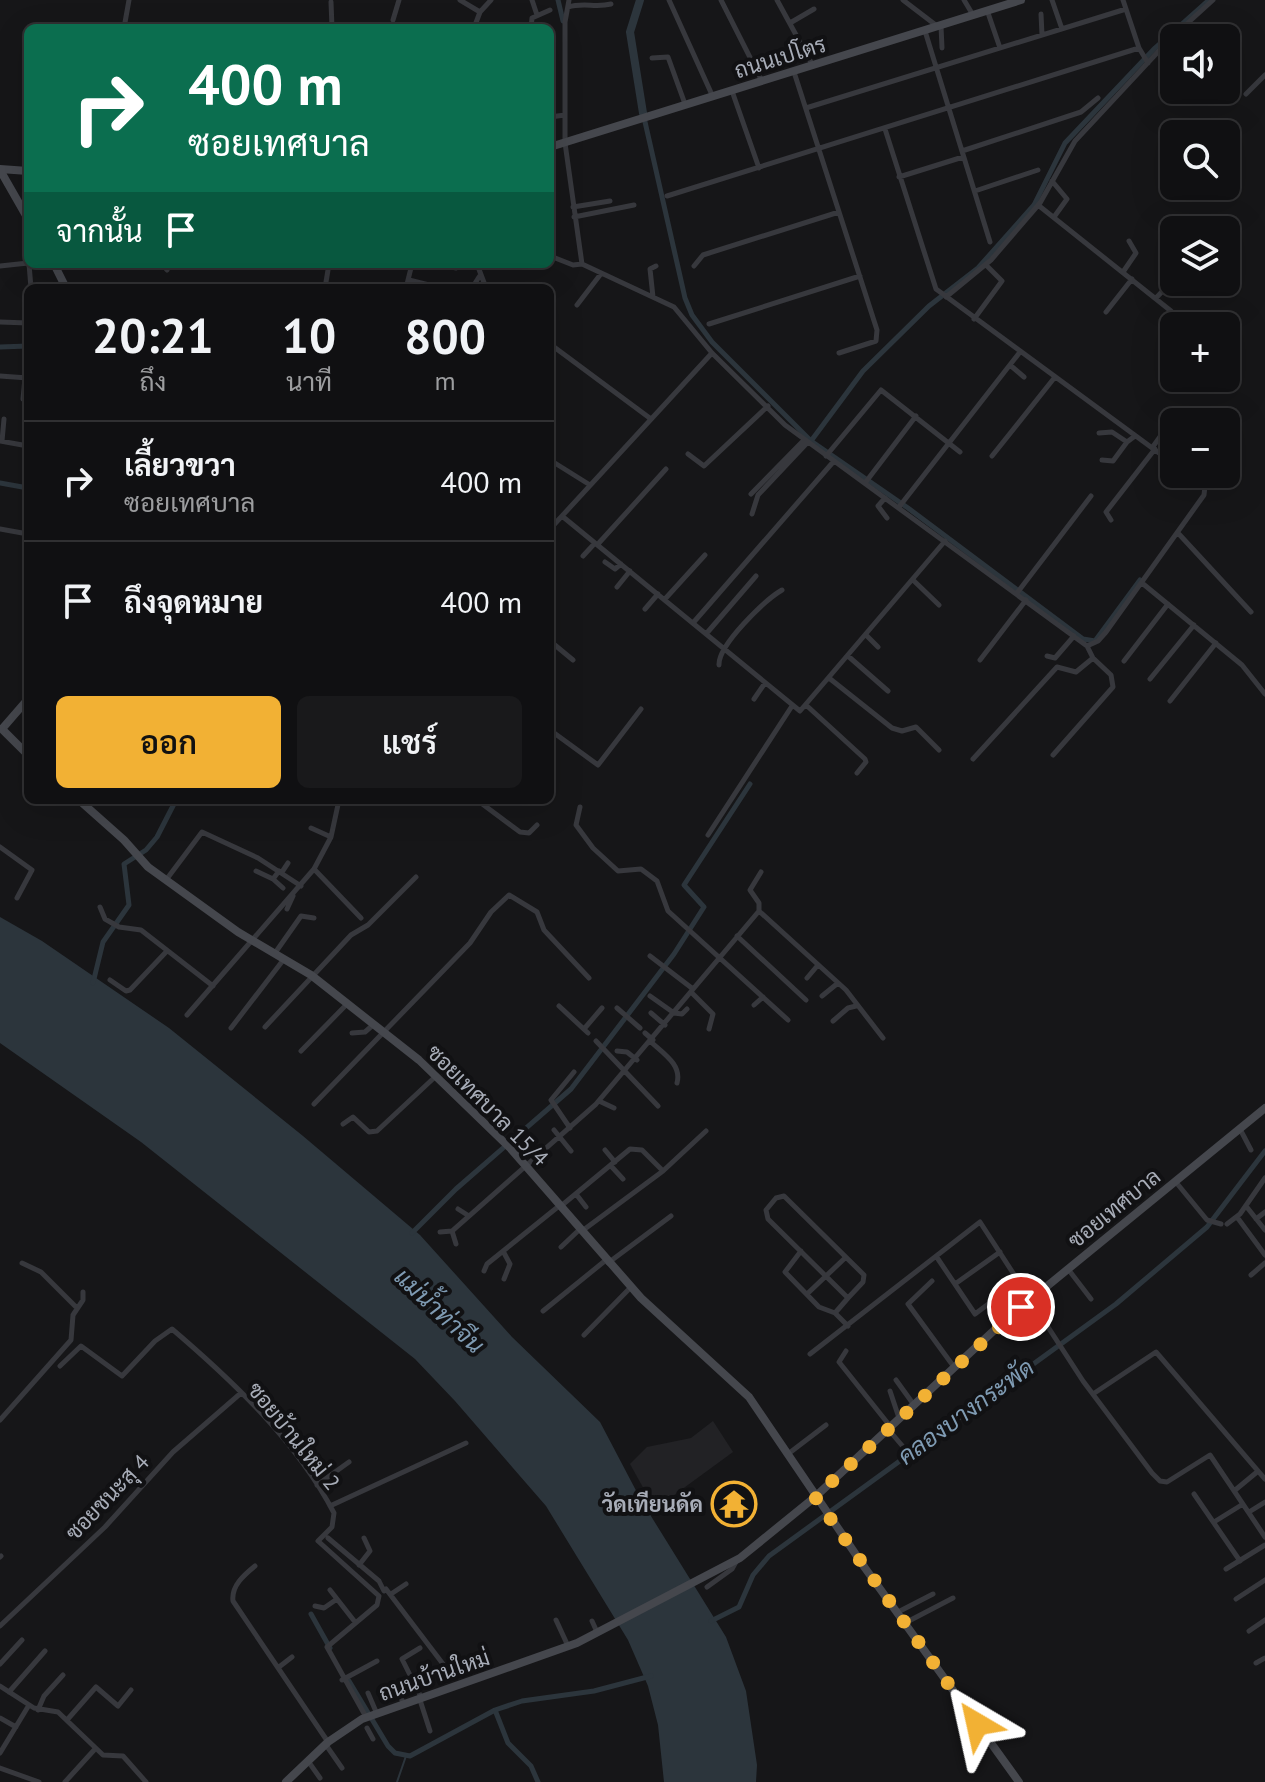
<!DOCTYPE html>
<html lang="th">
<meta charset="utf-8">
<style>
:root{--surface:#101012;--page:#19191b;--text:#f1f3f6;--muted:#9c9d9f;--line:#303032;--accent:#f2b134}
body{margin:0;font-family:"PT Sans",Sarabun,sans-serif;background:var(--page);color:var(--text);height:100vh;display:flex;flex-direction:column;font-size:30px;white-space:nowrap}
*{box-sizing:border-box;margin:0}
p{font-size:26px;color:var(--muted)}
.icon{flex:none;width:44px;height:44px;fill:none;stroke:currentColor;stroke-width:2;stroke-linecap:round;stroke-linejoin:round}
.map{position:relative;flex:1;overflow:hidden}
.drawer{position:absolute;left:24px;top:284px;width:530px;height:520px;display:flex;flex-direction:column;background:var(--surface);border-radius:12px;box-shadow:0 8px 32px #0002,0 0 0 2px var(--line)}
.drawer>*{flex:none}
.banner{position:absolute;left:24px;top:24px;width:530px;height:244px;border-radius:12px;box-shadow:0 8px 32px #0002,0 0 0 2px var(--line);background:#0b6e4f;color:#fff;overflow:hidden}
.fabs{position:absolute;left:1160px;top:24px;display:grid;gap:16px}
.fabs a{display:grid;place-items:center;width:80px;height:80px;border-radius:12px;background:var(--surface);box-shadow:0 8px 32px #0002,0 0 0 2px var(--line);font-size:40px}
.pin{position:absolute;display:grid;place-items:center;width:68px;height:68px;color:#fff;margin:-34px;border:4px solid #fff;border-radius:50%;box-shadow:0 2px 8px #0007}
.me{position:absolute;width:88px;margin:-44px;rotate:324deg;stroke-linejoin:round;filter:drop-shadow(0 0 6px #0008)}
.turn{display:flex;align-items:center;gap:28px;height:168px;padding:0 32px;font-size:36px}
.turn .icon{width:104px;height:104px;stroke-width:2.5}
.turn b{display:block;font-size:56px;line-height:68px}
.then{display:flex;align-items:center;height:76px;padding:0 32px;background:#0003;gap:16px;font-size:30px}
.eta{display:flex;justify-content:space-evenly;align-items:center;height:136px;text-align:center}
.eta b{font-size:48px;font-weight:600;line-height:56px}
.cta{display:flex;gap:16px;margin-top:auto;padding:16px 32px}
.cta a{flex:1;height:92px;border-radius:12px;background:var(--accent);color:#111;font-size:32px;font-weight:600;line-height:92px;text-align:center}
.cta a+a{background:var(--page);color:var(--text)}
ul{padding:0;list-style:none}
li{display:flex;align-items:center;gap:24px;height:120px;padding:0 32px;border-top:2px solid var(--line)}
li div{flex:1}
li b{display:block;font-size:30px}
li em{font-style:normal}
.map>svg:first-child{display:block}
.built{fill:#222225}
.water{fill:#2c353c}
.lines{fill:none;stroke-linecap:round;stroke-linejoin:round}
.stream{stroke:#2c353c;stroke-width:2}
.canal{stroke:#2c353c;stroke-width:5}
.river{stroke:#2c353c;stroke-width:8}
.street{stroke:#37383d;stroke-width:5}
.secondary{stroke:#45474d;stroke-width:8}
.route{stroke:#f2b134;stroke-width:14;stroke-dasharray:0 25.2}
.labels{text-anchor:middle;stroke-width:8;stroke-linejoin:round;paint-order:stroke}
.street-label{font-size:22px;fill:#a8adb8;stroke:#111113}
.poi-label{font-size:22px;font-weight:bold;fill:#a8adb8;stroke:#111113;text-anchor:end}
.water-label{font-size:24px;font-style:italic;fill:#7f9bb3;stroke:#111113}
</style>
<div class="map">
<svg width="1265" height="1782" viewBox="0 0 1265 1782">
<rect width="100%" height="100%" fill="#161618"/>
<path class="built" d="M 713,1421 L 733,1452 L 655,1509 L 630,1464 L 647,1447 L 691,1438 Z"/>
<path class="water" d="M 0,917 L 42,941 L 169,1028 L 303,1136 L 420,1235 L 512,1337 L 600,1422 L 641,1500 L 726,1637 L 746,1691 L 757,1765 L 756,1782 L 664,1782 L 658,1725 L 648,1686 L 628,1640 L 546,1506 L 455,1401 L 415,1359 L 141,1142 L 0,1043 Z"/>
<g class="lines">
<path class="stream" d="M 397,1782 L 406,1756"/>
<path class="canal" d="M 558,0 L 563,21
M 643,113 L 685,298 L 692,315 L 712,342 L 811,441 L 908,508 L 1083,639 L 1095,641 L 1140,580
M 0,347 L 28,346
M 811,441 L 863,371 L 929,306 L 978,268 L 1034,205 L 1065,143 L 1155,48 L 1209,0
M 0,483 L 28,488
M 93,983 L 103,942 L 129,905 L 124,864 L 146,850 L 157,837 L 176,800
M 412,1233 L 456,1189 L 571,1089 L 674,954 L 704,907 L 684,885 L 750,784
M 311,1614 L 330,1648
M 711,1621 L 739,1607 L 753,1575 L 769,1556 L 1116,1304 L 1207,1227 L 1265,1151
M 349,1681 L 388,1746 L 395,1753 L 410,1756 L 495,1710 L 522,1701 L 594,1691 L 651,1676
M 495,1710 L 508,1743 L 531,1766 L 538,1782"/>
<path class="river" d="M 640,0 L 630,32 L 643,113"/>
<path class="street" d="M 460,0 L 480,12
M 532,0 L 537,15
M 569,0 L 565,22 L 565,143 L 582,264 L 674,307 L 712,353 L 785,425 L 1087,646 L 1098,641 L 1106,632 L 1204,495 L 1205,486 L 1188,474
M 669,0 L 713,97
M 721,0 L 762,81
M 777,0 L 813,66
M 903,0 L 937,26
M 964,0 L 973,15
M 1052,0 L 1062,29
M 1123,0 L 1139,48 L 1148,63
M 331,2 L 332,28
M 568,7 C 584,2 595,8 611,4
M 987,10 L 1000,48
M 1041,14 L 1042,35
M 393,20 L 399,0
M 790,23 L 814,9
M 941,26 L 942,48
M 124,28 L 129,0
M 474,28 L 480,12 L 491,0
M 531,28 L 532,18 L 550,10
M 925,31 L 990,242
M 652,58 L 668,57 L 685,104
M 794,72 L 877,330 L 876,341 L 839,353
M 732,91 L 759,168
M 1246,94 L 1265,75
M 806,108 L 1126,9
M 550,117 L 565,115
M 885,129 L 936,289 L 1174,464
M 962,151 L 1081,112 L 1098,98
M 899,177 L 963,157
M 1052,181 L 1067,199 L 1054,217
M 975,191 L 1038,170
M 667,196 L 1139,48
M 1038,205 L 1171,311
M 573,207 L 610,201
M 574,217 L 634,205
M 550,256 L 573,265 L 582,264
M 29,264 L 31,288
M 162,264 L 167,270
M 439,264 L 456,268 L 461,264
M 477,264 L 486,288
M 0,266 L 28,263
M 694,266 L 703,255 L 839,212
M 1123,272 L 1136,253 L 1129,241
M 409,280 L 441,288
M 325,284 L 343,288
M 325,288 L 329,264
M 406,288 L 412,264
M 472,288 L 479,277
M 653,297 L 650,269 L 656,266
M 946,297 L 991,260 L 1040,203 L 1075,141 L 1169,40 L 1213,0
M 1156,298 L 1174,279
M 577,305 L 600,275
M 1106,312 L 1132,279
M 974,319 L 1002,281 L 986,265
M 0,322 L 28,323
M 709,324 L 860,276
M 550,344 L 651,419
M 1010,365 L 1024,377
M 0,376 L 28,378
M 23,399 L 25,378
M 1099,433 L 1112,432 L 1127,442 L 1135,436
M 0,441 L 28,446
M 2,441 L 4,419
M 1152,448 L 1179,410
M 688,454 L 704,466 L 768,406
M 826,456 L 881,390 L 960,452
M 992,456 L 1055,377
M 550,460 L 590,485
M 1102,460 L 1113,461 L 1127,442
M 865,483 L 916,416
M 751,494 L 803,441
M 885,498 L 878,506 L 887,518
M 899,507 L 1020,352
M 752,514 L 758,495 L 807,443
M 562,516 L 800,711 L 945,541
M 1111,520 L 1106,512 L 1155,449
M 0,529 L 28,534
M 550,529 L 712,353
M 1178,533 L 1251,612
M 598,544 L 666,469
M 583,556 L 595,543
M 605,562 L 615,569 L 621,564
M 913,580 L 939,605
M 1142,583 L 1242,665 L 1265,694
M 617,587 L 630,571
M 1017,593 L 1091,496
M 665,599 L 705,555
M 645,609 L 658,594
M 693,623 L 834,461
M 706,634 L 756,576
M 866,635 L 878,647
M 550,641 L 573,660
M 848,656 L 888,691
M 1047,656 L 1055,658 L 1074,636
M 980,660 L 1026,600
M 1124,661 L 1168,604
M 719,665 C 718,645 765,600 782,590
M 829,678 L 892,728 L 902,731 L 916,727 L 939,750
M 1150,679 L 1194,625
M 754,699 L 765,683
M 1170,701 L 1216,643
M 806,705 L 865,759 L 866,762 L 857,773
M 550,730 L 598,765 L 641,709
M 1053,755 L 1113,687 L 1111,675 L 1093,658 L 1087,646
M 973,759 L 1057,667 L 1076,672 L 1093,658
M 477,800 L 520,832 L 529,833 L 537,825
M 580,807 L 576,825 L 593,848 L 618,871 L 641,869 L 657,881 L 668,911 L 788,1020
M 311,828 L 331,837
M 708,835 L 792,706
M 0,847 L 32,870 L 17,898
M 314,869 L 361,918
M 256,871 L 273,879 L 279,871
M 282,872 L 288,863
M 761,872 L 750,890 L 759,903 L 759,911 L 846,990 L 883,1038
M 273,879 L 283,888
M 166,880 L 202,832 L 258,858 L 301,886
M 100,907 L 105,919 L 119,927 L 141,930 L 213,986
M 287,909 L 293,896
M 737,936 L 806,1000
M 275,953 L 301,916 L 314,918
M 650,956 L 693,989
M 807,978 L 818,965
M 110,980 L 126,991 L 130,990 L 166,952
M 691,992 L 713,1014 L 709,1029
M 650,996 L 674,1013 L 682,1014 L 687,1009
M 822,996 L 838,983
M 754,1005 L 763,997
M 559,1006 L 588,1033
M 617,1008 L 640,1028
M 651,1013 L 665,1025
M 187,1015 L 314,869 L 331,837 L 339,800
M 833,1021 L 848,1008 L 856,1006
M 265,1027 L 351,935 L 368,925 L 416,877
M 231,1028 L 284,959
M 584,1029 L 602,1008
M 352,1033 L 365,1032 L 373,1025
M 645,1033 L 653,1040
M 596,1041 L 658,1106
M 651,1042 C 664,1054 682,1065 677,1083
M 301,1051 L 347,1004
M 617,1051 L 627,1052 L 637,1060
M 599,1101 L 614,1108
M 314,1104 L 470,943 L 491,912 L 509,895 L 537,912 L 544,930 L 589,978
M 343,1124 L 353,1117 L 369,1132 L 377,1131 L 436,1076
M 570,1128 L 551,1100 L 574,1072
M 1240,1129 L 1251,1150
M 554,1130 L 571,1151
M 605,1150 L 615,1162
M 611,1166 L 623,1179
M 1175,1181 L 1207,1220 L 1221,1224
M 576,1194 L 586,1207
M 561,1206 L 630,1149 L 642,1150 L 663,1171
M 1246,1206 L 1265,1230
M 458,1209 L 469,1216
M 1237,1217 L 1265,1255
M 1256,1219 L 1265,1212
M 1227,1224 L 1240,1214 L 1265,1178
M 452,1231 L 456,1244
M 582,1231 L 663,1171 L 706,1131
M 440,1232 L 452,1231 L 596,1104 L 759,911
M 561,1247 L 579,1230
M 503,1251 L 510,1264 L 504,1279
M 801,1251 L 785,1272 L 819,1307 L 835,1313 L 848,1326
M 936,1256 L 975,1314 L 1019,1281
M 22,1263 L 41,1272 L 77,1308
M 608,1263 L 671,1216
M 1068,1269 L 1091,1299
M 484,1271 L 487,1264 L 559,1206
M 1251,1275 L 1265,1263
M 932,1281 L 908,1304 L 954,1367
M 955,1284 L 1000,1252
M 807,1294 L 845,1258
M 1021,1307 L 1031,1319 L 1041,1315
M 543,1311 L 606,1260
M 835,1313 L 848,1298 L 768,1219 L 766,1210 L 776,1198 L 784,1196 L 864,1275 L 863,1282 L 848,1298
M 584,1335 L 631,1287
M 846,1351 L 839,1362 L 890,1426
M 810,1354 L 980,1222 L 1083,1381 L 1152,1473 L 1160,1481 L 1167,1482 L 1210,1455 L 1265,1537
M 60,1366 L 81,1346 L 122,1376 L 155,1341 L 172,1329 C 233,1381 297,1442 334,1513 L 332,1527 L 318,1541 L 379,1596 L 377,1605 L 327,1647 L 366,1717
M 896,1380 L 914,1405
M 890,1391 L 899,1418
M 1093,1394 L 1156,1352 L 1265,1479
M 0,1420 L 71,1340 L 73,1315 L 83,1300 L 83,1292
M 888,1429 L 905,1449
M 788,1454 L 826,1425
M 317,1485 L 349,1462
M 1234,1491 L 1257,1472
M 1194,1494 L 1240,1561
M 330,1506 L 466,1443
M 1249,1512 L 1265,1502
M 1214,1522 L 1243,1504
M 328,1538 L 379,1581 L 384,1591
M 0,1557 L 1,1556
M 359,1565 L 370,1551 L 364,1538
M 255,1566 C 244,1575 231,1586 233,1601 L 328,1742
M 1226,1569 L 1265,1545
M 707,1587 L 732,1569 L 737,1560
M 386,1589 L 443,1664
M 330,1590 L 355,1622
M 391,1594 L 406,1584
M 1236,1599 L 1265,1580
M 315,1606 L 324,1608 L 337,1599
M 898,1612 L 933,1594
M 556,1620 L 568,1646
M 592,1621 L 597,1632
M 905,1623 L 953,1598
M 0,1626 L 105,1527 L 173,1452 L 241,1393
M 1249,1631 L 1265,1620
M 420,1648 L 402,1659 L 422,1699
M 1256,1663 L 1265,1658
M 0,1664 L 22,1640
M 279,1667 L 292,1657
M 342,1680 L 377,1661
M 0,1686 L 34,1708 L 58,1712 L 103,1755 L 123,1756 L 146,1782
M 397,1688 L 404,1705
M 9,1692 L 45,1651
M 368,1693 L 377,1714
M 420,1700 L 430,1731
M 38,1710 L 44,1696 L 63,1675
M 0,1718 L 16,1727
M 67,1720 L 96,1687 L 118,1706 L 131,1690
M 367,1728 L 373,1739
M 326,1745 L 342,1768
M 0,1753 L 29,1705
M 308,1761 L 320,1778
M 0,1768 L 39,1782
M 65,1782 L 95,1749"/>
<path class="secondary" d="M 550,147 L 1021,0
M 0,169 L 28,171
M 0,170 L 28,219
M 54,264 L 66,288
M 28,699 L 2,729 L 28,755
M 79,800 L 124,840 L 148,867 L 238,932 L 311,975 L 419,1060 L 511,1149 L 641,1298 L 749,1397 L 865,1568 L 1019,1782
M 286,1782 L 328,1742 L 362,1719 L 577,1643 L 740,1558 L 815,1497 L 1002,1323 L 1265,1108"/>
</g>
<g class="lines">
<path class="route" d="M 977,1724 L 815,1497 L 1021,1307"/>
</g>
<defs>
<g id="temple-ring" transform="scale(2.3)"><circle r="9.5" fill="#111113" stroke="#f2b134" stroke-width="1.5"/><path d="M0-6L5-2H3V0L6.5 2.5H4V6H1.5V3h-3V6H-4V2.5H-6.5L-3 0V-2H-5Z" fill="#f2b134"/></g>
</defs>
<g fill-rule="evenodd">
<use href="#temple-ring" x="734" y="1504"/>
</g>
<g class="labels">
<g class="street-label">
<text transform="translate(780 57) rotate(-17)" y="8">ถนนเปโตร</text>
<text transform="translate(488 1105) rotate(45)" y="8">ซอยเทศบาล 15/4</text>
<text transform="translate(1114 1208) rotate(-39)" y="8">ซอยเทศบาล</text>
<text transform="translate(294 1436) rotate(51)" y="8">ซอยบ้านใหม่ 2</text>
<text transform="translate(107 1497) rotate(-46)" y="8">ซอยชนะสุ 4</text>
<text transform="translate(434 1675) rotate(-19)" y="8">ถนนบ้านใหม่</text>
</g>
<g class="poi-label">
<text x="703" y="1512">วัดเทียนดัด</text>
</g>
<g class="water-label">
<text transform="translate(439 1311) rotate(43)" y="8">แม่น้ำท่าจีน</text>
<text transform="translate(966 1412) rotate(-36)" y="8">คลองบางกระพัด</text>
</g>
</g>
</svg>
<div class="fabs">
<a><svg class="icon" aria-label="sound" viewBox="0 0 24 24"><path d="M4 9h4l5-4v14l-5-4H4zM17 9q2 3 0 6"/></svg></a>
<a><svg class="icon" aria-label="search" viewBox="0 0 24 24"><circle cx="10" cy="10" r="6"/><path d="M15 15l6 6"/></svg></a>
<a><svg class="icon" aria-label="layers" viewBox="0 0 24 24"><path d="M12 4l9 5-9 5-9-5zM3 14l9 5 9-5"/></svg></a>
<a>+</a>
<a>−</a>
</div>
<div class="pin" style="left:1021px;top:1307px;background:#d93025"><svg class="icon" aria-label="arrive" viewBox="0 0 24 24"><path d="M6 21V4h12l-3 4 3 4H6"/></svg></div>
<svg class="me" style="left:977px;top:1724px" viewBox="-20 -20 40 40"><path d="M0-17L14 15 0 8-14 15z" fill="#f2b134" stroke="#fff" stroke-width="4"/></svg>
<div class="banner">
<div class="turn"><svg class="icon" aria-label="right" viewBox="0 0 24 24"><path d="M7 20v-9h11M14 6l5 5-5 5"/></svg><div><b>400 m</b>ซอยเทศบาล</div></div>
<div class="then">จากนั้น<svg class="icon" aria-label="arrive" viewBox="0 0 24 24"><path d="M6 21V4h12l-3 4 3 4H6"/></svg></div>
</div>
<section class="drawer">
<div class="eta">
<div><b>20:21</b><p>ถึง</p></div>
<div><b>10</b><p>นาที</p></div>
<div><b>800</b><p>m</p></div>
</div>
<ul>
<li><svg class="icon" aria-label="right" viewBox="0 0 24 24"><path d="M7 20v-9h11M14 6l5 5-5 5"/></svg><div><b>เลี้ยวขวา</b><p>ซอยเทศบาล</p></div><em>400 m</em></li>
<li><svg class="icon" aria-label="arrive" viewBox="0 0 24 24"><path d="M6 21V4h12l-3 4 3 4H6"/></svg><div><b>ถึงจุดหมาย</b></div><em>400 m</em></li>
</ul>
<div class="cta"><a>ออก</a><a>แชร์</a></div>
</section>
</div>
